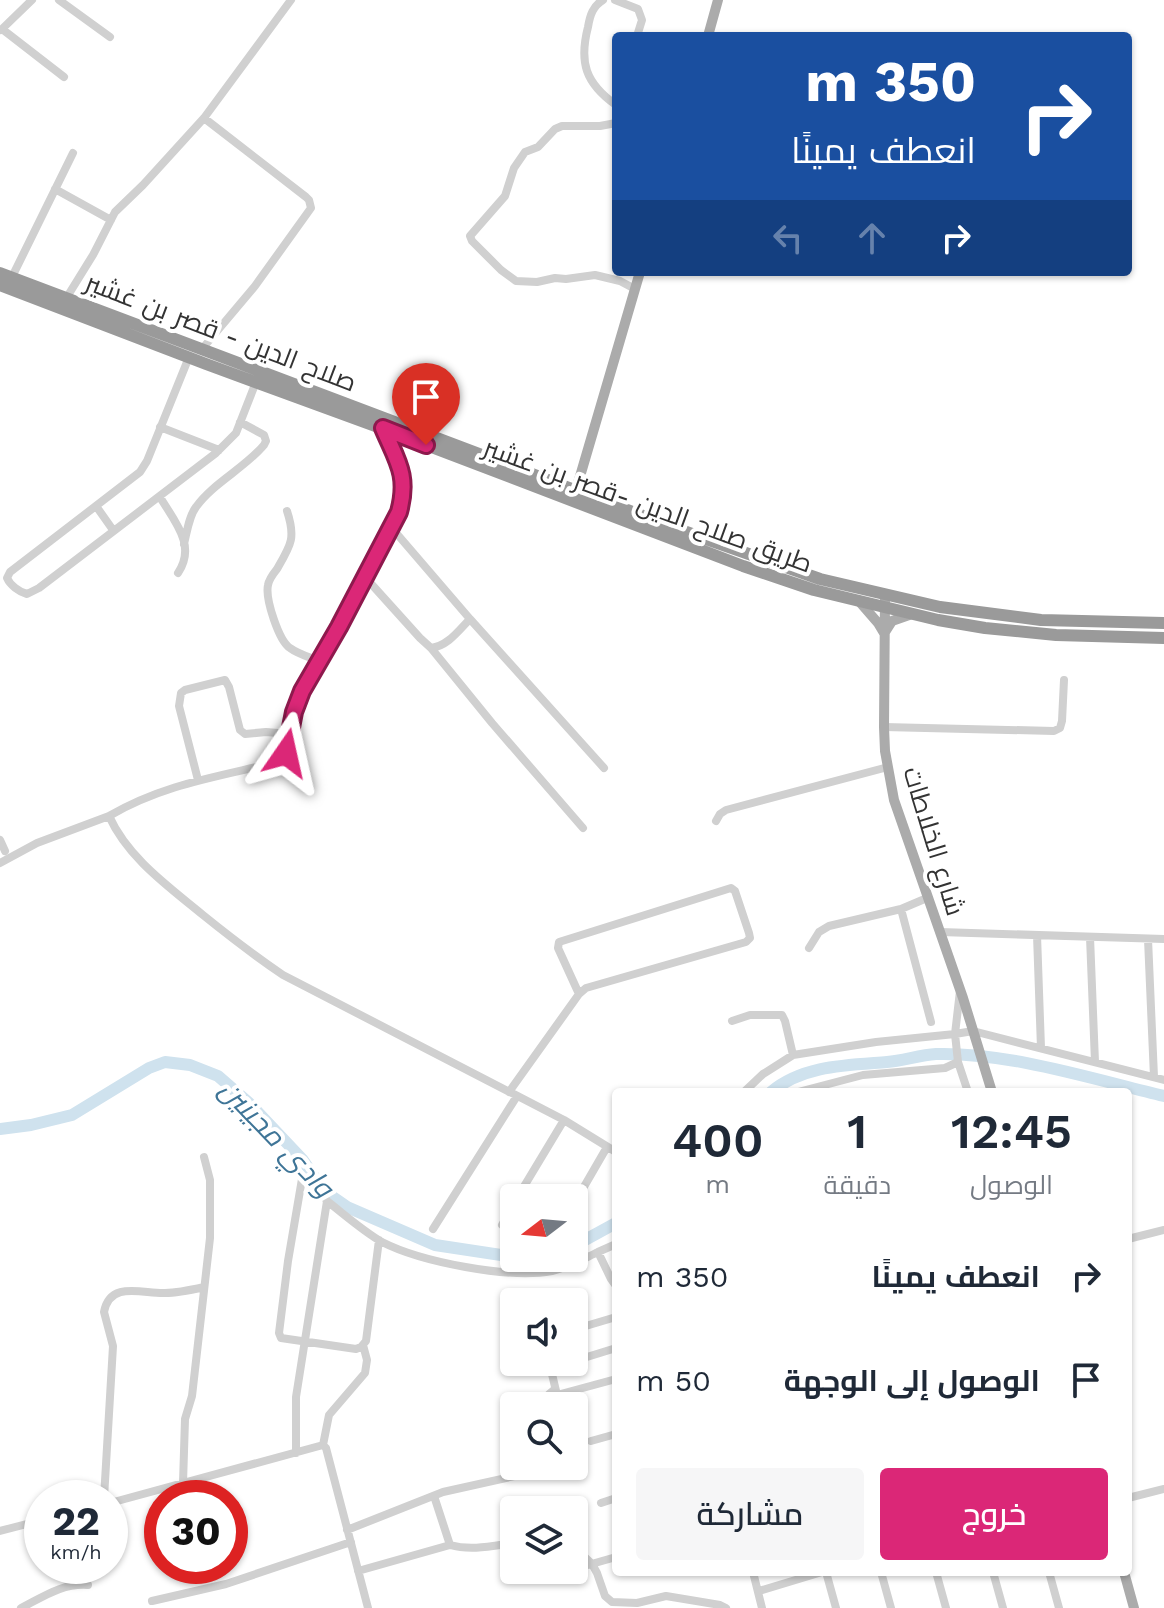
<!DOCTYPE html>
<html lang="ar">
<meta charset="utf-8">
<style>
:root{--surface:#fff;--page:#f6f6f7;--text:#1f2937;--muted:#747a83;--accent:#db2777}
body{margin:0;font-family:"Work Sans",Cairo,sans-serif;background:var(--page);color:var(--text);direction:rtl;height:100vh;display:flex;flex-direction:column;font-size:30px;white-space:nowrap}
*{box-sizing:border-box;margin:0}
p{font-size:26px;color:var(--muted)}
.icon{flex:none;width:44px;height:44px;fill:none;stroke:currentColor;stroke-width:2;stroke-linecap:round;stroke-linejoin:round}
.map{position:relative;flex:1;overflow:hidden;direction:ltr}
.panel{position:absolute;left:612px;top:1088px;width:520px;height:488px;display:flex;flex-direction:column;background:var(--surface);border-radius:8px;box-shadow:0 2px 6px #0004;direction:rtl}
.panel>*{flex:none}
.banner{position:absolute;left:612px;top:32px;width:520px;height:244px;border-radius:8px;box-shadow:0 2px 6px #0004;direction:rtl;background:#1a4fa0;color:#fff;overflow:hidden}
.needle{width:52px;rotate:254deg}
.controls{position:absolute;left:500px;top:1184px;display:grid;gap:16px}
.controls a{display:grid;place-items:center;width:88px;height:88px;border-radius:8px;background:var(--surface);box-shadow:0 2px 6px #0004;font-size:40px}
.speed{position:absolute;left:24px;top:1480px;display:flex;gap:16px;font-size:40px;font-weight:700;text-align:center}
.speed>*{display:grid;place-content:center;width:104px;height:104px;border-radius:50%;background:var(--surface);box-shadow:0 2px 6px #0004;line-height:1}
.speed small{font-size:20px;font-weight:400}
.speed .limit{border:12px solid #d22;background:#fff;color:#111}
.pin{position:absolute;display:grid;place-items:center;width:68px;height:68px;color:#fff;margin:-82px -34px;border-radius:50% 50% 50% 0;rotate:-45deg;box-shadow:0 0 8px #0007}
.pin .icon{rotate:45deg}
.me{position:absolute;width:88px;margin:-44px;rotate:11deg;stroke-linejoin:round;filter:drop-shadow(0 0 6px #0008)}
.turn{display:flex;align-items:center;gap:28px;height:168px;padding:0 24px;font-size:36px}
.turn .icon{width:104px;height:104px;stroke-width:2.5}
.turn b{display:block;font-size:56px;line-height:68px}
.lanes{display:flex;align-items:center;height:76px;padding:0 24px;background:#0003;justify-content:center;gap:40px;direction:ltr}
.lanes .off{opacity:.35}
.eta{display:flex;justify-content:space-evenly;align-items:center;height:136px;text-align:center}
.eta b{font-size:48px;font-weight:600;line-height:56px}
.cta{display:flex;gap:16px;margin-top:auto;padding:16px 24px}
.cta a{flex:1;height:92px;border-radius:8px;background:var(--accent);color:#fff;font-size:32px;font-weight:600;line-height:92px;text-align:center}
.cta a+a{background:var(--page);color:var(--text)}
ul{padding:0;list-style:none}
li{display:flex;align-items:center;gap:24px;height:104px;padding:0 24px}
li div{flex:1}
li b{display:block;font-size:30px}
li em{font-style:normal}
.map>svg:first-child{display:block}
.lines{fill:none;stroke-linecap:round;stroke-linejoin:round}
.river{stroke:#cfe2ee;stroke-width:12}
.minor{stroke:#d0d0d0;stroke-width:8}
.major{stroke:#ababab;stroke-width:10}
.highway{stroke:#9a9a9a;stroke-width:12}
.route-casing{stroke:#8e194d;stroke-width:20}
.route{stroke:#db2777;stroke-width:14}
.labels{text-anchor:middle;stroke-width:8;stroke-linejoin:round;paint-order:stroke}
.street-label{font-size:26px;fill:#333;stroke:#fff}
.water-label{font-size:28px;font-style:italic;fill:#3f7597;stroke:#fff}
</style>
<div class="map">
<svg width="1164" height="1608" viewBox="0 0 1164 1608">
<rect width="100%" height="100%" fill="#fff"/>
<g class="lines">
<path class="river" d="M 771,1092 C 803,1065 848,1065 887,1062 C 903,1061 919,1055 936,1054 C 1008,1052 1093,1079 1164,1096
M 0,1129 L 31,1125 L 72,1115 L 149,1068 L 165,1062 L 190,1065 L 218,1076 L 249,1103 L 302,1159 L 324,1191 L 347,1207 L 435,1245 L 514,1257
M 574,1246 L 616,1223"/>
<path class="minor" d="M 59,0 L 110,37
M 603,0 C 593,6 590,15 588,27 C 579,62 585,83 616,105
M 615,0 L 638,9 L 642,20 L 637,36
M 2,29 L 64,77
M 1,30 L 32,0
M 616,123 L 600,126 L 562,126 L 555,129 L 538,147 L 525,152 L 514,168 L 505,196 L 470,236 L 472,241 L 501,270 L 516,281 L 537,282 L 555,278 L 566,279 L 595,275 L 620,281 L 635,289
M 55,189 L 111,220
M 12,277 L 73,153
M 67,297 L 93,255 L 115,212 L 143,185 L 204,118 L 291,0
M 202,349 L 255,286 L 311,208 L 309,200 L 306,197 L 204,118
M 189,357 L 147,461 L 140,472 L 10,572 L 7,578 C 10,585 19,592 27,594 L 39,588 L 216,453 L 236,433 L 256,382
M 160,427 L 219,450
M 160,497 C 174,521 197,545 178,573
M 96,506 L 113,530
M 287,511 C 296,538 291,545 277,569 C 273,574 269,579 268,585 C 265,599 279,641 290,648 C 298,654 309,657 319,661
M 391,527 L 470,619 L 604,768
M 184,544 C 187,532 189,516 196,507 C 213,483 245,468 264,445 L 266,441 L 264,435 L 240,422
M 365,577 L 420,638 L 431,648 C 448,646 459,630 470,619
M 431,648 L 492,723 L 583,828
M 884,727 L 1054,731 L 1060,728 L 1062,721 L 1064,680
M 198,780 L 179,706 L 181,693 L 185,690 L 225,680 L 229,687 L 240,730 L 245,734 L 266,732 L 290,734
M 109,816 C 164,784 217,777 278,762 L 286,753 L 294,712 L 302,691 L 339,627 L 399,512 C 409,477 396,459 383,428
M 716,821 L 720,814 L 726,810 L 888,767
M 0,840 L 5,851
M 0,863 L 37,843 L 109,816 C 128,858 168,886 203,915 C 229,936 255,956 283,975 L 564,1120 L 616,1152
M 901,909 L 931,1022
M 940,932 L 1164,939
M 1037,935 L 1041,1048
M 1090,937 L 1095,1062
M 1148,939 L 1154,1077
M 809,948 L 819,932 L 829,926 L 901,909 L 927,898
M 732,1021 L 750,1015 L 782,1015 L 785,1021 L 793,1055
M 958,1062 L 968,1092
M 509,1092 L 579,994 L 586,988 L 746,942 L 750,938 L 749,933 L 735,891 L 731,888 L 559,942 L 558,948 L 579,994
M 744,1092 L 763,1074 L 793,1055 L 876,1042 L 955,1034 L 960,991
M 798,1092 L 863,1075 L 945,1068 L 958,1062 L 955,1034 L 973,1031 L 1164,1080
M 517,1198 L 564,1120
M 327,1201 L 323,1195 L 305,1179 L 302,1179 L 288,1261 L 279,1333 L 281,1338 L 356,1349 L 361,1347 L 366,1341 L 379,1240
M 574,1204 L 607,1147
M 502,1225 L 514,1204
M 433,1229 L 517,1096
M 1128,1239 L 1164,1230
M 598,1252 L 616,1244
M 579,1328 L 616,1317
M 574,1361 L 616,1348
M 572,1362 L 551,1370 L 557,1395 L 616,1379
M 547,1406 L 549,1394 L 555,1389
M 591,1441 L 616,1434
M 323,1445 L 329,1415 L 365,1373 L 367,1360 L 363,1345
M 296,1453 L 296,1397 L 327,1201 C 345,1215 363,1231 382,1242 C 421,1262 509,1279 552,1271 C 569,1267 583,1259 598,1252 L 611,1279 L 616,1286
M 183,1483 L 185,1419 L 192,1396 L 210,1238 L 210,1180 L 204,1157
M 434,1496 L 450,1545
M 104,1498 L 113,1346 L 104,1312 C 110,1280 143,1294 165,1293 C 178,1293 191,1290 204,1287
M 1128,1498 L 1164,1489
M 110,1503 L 323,1445 L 326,1448 L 368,1608
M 601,1503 L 616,1498
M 347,1530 L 443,1492 L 537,1471 L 544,1466
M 0,1531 L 42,1520
M 574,1547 L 592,1564 L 597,1573 L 605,1596 L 612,1602 L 637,1603 L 666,1596 L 720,1605 L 726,1608
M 574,1560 L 588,1565 L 616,1557
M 358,1571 L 450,1545 C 471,1551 492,1546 514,1543
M 753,1572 L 762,1608
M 826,1572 L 836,1608
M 881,1572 L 891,1608
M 936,1572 L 946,1608
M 993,1572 L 1003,1608
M 1049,1572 L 1059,1608
M 759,1591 L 822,1572
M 152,1601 L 226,1584 L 351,1542
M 21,1608 C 43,1597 62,1583 88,1585"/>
<path class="major" d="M 708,36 L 718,0
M 576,490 L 640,272
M 885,595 L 884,727 L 885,751 L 894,800 L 963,998 L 992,1092
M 858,600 L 878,623 L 884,633
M 885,632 L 892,621 L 912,614
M 1124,1572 L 1134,1608"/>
<path class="highway" d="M 0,273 L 675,528 L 820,579 L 940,607 L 1041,620 L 1164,623
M 0,285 L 206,364 L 403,436 L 743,566 L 814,590 L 938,620 L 985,628 L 1056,635 L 1164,638"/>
</g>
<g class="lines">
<g class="route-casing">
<path id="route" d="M 286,753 L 294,712 L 302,691 L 339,627 L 399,512 C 409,475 397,461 383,428 L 426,445"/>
</g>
<use href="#route" class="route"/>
</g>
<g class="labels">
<g class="street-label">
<text transform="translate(221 332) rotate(21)" y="9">صلاح الدين - قصر بن غشير</text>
<text transform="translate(648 505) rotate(20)" y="9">طريق صلاح الدين -قصر بن غشير</text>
<text transform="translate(934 841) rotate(73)" y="9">شارع الخلاطات</text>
</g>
<g class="water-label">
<text transform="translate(277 1138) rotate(46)" y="10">وادي مجينين</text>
</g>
</g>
</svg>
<div class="controls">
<a><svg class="needle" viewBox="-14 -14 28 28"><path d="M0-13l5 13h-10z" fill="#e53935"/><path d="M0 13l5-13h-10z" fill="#747a83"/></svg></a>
<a><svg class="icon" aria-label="sound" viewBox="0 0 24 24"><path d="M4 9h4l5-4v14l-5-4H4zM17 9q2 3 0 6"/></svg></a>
<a><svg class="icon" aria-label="search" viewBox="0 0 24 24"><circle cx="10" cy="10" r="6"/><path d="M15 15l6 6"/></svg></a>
<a><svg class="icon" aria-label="layers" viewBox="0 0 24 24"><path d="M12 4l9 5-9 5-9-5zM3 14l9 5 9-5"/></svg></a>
</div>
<div class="speed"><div>22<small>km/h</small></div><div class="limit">30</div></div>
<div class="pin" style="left:426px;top:445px;background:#d93025"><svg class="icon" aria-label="arrive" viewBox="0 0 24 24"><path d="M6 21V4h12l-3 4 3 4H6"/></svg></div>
<svg class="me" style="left:286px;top:753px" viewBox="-20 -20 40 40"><path d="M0-17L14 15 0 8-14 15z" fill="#db2777" stroke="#fff" stroke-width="4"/></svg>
<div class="banner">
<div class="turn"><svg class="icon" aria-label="right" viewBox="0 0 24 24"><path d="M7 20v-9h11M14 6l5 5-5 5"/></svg><div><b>350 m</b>انعطف يمينًا</div></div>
<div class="lanes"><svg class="icon off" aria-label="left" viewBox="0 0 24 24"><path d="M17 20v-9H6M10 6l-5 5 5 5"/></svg><svg class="icon off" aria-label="ahead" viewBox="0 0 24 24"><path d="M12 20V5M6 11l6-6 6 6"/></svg><svg class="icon" aria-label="right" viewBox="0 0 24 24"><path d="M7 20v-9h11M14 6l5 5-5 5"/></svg></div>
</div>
<section class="panel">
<div class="eta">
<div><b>12:45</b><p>الوصول</p></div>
<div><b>1</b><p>دقيقة</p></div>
<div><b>400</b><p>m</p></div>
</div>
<ul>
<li><svg class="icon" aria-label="right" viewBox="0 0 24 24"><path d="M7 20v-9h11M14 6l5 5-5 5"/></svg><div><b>انعطف يمينًا</b></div><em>350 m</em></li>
<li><svg class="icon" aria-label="arrive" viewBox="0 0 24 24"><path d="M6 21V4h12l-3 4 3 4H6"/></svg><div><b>الوصول إلى الوجهة</b></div><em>50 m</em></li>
</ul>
<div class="cta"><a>خروج</a><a>مشاركة</a></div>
</section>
</div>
